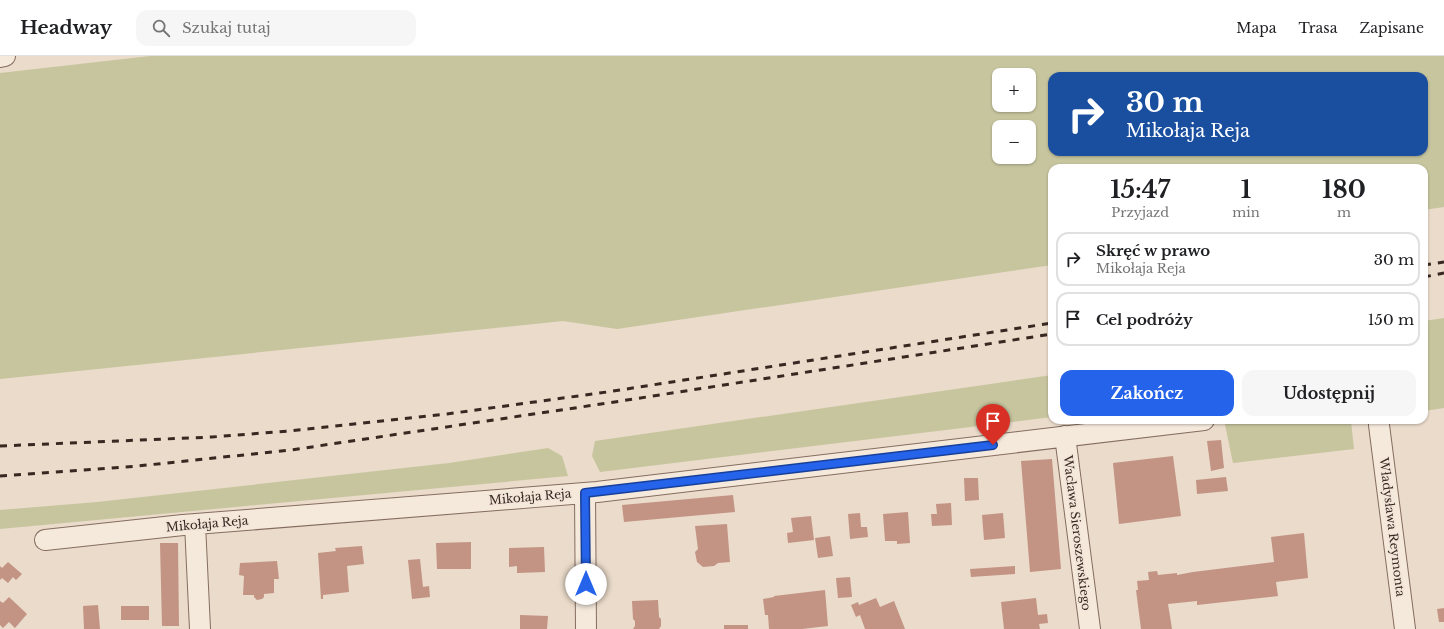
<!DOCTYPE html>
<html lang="pl">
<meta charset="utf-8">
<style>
:root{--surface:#fff;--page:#f6f6f6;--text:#202124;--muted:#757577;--line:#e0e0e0;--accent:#2563eb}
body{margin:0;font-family:"Libre Baskerville",serif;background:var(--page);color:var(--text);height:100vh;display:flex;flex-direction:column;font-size:15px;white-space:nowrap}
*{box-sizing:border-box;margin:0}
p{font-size:13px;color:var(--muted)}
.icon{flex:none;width:22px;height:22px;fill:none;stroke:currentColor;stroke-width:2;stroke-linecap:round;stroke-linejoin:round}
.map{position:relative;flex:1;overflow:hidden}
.panel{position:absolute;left:1048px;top:108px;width:380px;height:260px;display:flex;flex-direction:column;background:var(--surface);border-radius:12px;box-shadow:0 1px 3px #0004}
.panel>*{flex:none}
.top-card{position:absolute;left:1048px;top:16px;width:380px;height:84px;border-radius:12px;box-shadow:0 1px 3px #0004;background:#1a4fa0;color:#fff;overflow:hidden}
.tools{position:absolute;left:992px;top:12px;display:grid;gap:8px}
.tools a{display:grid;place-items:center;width:44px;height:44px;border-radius:8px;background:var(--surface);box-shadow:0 1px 3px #0004;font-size:20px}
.pin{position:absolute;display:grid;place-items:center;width:34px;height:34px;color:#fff;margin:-41px -17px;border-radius:50% 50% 50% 0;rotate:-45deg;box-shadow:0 0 4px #0007}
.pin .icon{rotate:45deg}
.me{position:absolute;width:44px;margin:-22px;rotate:0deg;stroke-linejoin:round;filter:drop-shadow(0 0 3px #0008)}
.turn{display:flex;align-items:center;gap:14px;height:84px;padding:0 12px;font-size:18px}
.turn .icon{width:52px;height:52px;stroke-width:2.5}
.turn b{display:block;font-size:28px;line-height:34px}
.eta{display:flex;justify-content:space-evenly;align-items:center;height:68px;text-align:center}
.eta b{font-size:24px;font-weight:700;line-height:28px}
.primary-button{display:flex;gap:8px;margin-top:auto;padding:8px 12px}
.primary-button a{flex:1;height:46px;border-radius:12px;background:var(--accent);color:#fff;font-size:16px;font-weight:700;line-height:46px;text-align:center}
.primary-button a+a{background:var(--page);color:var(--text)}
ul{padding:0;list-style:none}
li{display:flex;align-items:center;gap:12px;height:54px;margin:0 8px 6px;padding:0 4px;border:2px solid var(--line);border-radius:12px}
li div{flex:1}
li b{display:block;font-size:15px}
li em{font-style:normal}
header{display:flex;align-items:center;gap:24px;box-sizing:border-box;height:56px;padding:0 20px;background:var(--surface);border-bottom:1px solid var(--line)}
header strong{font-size:19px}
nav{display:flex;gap:22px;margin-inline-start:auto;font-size:14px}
.search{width:280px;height:36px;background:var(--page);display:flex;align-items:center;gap:10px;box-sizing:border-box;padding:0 14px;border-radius:12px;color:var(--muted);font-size:15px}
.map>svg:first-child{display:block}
.green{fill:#c7c59e;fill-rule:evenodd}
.building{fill:#c39384}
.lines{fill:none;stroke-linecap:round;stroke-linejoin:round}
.minor-casing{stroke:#846d60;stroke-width:22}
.minor{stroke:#f5e9dc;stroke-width:20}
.rail{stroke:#372822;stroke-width:3;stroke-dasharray:7 7;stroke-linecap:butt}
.route-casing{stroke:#184099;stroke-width:10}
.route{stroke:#2563eb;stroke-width:7}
.labels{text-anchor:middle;stroke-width:3.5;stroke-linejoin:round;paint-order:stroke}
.street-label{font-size:12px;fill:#372822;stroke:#f2e6d8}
</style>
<header>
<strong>Headway</strong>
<div class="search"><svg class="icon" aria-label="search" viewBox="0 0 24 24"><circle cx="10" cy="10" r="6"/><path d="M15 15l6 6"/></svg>Szukaj tutaj</div>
<nav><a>Mapa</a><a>Trasa</a><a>Zapisane</a></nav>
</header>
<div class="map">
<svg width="1444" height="573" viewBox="0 0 1444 573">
<rect width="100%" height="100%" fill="#eadbca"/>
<path class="green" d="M 150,0 L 1444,0 L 1444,151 L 1424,154 L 1424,112 L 1052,112 L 1052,209 L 617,273 L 563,265 L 0,323 L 0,17 ZM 999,19 L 1029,19 L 1029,49 L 999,49 ZM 1052,20 L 1424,20 L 1424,96 L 1052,96 ZM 999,71 L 1029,71 L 1029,101 L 999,101 Z
M 1444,262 L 1444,352 L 1424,355 L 1424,265 Z
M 1052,319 L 1052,361 L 600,416 L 592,400 L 595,385 Z
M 1224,364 L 1355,364 L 1351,365 L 1354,393 L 1233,407 Z
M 548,392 L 562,400 L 568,420 L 0,473 L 0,454 L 97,446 L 449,407 Z"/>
<path class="building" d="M 1221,384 L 1224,412 L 1211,415 L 1207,385 Z
M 1173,400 L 1181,460 L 1119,468 L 1113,407 Z
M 1052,403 L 1061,513 L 1030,516 L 1021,405 Z
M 1226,421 L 1228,435 L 1197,438 L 1196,424 Z
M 964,422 L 978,422 L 979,444 L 965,445 Z
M 733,439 L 735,456 L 624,466 L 622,449 Z
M 951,447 L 952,469 L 932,470 L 931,458 L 937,458 L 936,448 Z
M 908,456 L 910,487 L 897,488 L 897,485 L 885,485 L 883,458 Z
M 860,457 L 861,471 L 867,471 L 868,481 L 850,483 L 848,458 Z
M 1003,457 L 1005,482 L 984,484 L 982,459 Z
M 811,460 L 814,484 L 788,487 L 787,477 L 793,476 L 791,462 Z
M 727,468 L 730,506 L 718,507 L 714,510 L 703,511 L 697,506 L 695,496 L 698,493 L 695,470 Z
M 1304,477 L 1308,522 L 1276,526 L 1278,540 L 1197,549 L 1197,545 L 1168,548 L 1172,573 L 1141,573 L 1136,534 L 1138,534 L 1137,525 L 1149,524 L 1148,516 L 1157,515 L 1158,519 L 1177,517 L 1177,519 L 1193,516 L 1274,506 L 1271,481 Z
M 830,480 L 833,500 L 818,502 L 815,482 Z
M 471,486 L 471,513 L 437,513 L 436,487 Z
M 160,487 L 178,487 L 179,570 L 162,570 Z
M 362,490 L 364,508 L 347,510 L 349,536 L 323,539 L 323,543 L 321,543 L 318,497 L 336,495 L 335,492 Z
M 544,491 L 545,516 L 517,517 L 517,510 L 509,511 L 509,492 Z
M 420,503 L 423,531 L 429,530 L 430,541 L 412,543 L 408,504 Z
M 277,505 L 279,523 L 274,523 L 274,537 L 264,538 L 264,541 L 262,543 L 257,544 L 254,541 L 254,539 L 243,539 L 244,520 L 239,519 L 240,507 Z
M 8,506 L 22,518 L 16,524 L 13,521 L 8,527 L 2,522 L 0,524 L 0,510 L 2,512 Z
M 1015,510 L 1015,518 L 971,521 L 970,513 Z
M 850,521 L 852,541 L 838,542 L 836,522 Z
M 825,534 L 828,570 L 802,573 L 769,573 L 768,559 L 765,559 L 763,543 L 774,541 L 774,540 Z
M 9,541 L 27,558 L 15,572 L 9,566 L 3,572 L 0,569 L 0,545 L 3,547 Z
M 876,542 L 880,551 L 894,545 L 905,573 L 865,573 L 860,559 L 856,561 L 851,549 L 858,546 L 859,549 Z
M 1036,542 L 1038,559 L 1047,558 L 1048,567 L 1039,568 L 1040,573 L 1004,573 L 1001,546 Z
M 658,544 L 659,561 L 661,563 L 661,570 L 659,573 L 633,573 L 635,570 L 635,565 L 633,563 L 632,545 Z
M 98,549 L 100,573 L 84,573 L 83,550 Z
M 121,550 L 149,550 L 149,564 L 121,564 Z
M 1444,552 L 1444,566 L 1439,566 L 1437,553 Z
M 520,559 L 548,560 L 547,573 L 520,573 Z
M 724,569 L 748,569 L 748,573 L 724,573 Z"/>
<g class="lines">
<g class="minor-casing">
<path id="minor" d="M 0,1 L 5,0
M 1379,369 L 1405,573
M 1065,380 L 1090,573
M 585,437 L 586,573
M 195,468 L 200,573
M 45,484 L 183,469 L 597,436 L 1204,364"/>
</g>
<use href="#minor" class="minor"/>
<path class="rail" d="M 1424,209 L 1444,206
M 1424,221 L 1444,217
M 0,390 L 212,381 L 289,375 L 447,358 L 607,336 L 1052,267
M 0,420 L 138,410 L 291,394 L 608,347 L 1052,278"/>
</g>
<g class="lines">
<g class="route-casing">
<path id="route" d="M 586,528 L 585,437 L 993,389"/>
</g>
<use href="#route" class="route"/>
</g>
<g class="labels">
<g class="street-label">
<text transform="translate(530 441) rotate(-5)" y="4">Mikołaja Reja</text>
<text transform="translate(207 468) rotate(-5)" y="4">Mikołaja Reja</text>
<text transform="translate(1392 471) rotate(83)" y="4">Władysława Reymonta</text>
<text transform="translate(1077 477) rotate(83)" y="4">Wacława Sieroszewskiego</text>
</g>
</g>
</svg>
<div class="tools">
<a>+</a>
<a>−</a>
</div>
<div class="pin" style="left:993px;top:389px;background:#d93025"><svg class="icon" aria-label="arrive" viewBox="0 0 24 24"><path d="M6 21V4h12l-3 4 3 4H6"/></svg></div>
<svg class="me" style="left:586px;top:528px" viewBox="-20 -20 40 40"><circle r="19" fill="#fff"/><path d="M0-13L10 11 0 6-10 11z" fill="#2563eb"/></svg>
<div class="top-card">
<div class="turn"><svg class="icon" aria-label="right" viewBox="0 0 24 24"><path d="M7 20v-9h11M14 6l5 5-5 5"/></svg><div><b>30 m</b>Mikołaja Reja</div></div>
</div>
<section class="panel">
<div class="eta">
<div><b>15:47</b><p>Przyjazd</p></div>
<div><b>1</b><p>min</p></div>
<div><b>180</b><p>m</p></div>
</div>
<ul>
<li><svg class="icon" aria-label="right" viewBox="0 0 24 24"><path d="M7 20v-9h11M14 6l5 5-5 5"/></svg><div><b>Skręć w prawo</b><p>Mikołaja Reja</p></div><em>30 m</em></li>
<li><svg class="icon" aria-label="arrive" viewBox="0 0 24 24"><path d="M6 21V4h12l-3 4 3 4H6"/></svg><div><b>Cel podróży</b></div><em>150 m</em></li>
</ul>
<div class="primary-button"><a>Zakończ</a><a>Udostępnij</a></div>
</section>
</div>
